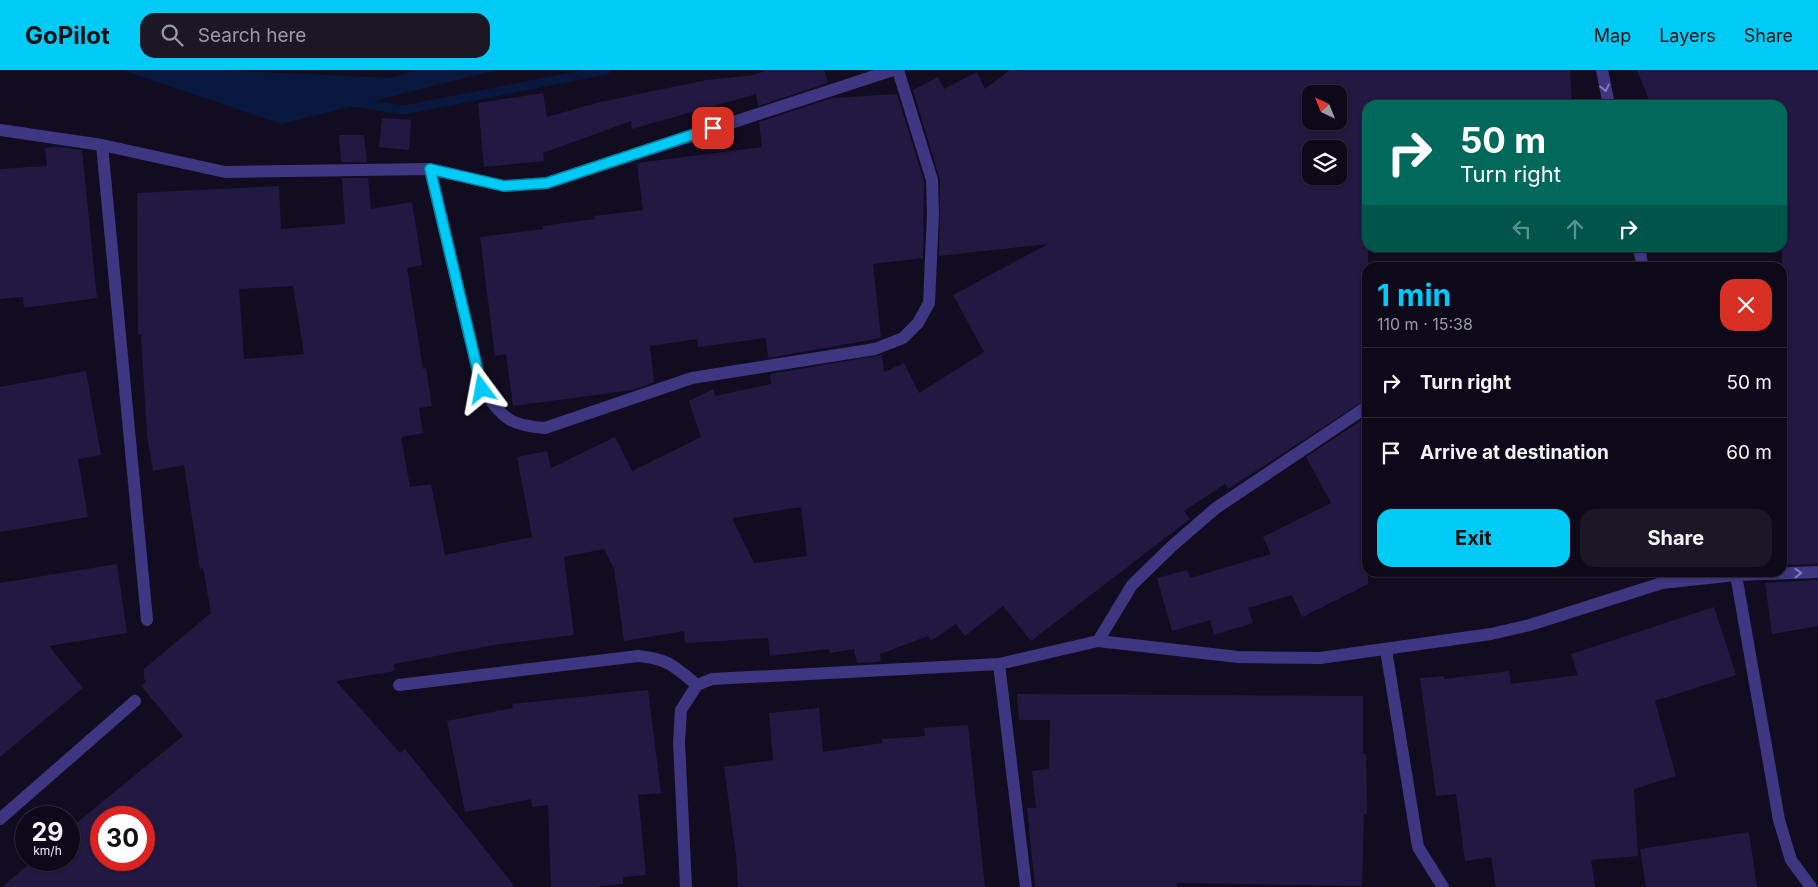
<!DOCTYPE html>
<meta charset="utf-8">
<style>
:root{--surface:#0d0918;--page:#1b1725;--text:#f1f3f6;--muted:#9a9aa2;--line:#2d2a37;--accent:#00cbf6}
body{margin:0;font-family:Inter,sans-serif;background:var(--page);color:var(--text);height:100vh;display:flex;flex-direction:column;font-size:19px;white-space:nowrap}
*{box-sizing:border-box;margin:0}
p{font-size:16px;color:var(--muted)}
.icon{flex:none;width:28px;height:28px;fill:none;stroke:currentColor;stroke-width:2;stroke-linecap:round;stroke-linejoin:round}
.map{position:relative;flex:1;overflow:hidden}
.panel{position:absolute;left:1362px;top:192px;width:425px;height:315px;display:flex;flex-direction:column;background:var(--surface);border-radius:15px;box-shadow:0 1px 4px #0004,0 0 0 1px var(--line)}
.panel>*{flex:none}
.guide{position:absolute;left:1362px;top:30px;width:425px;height:152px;border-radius:15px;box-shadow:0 1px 4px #0004,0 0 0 1px var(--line);background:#00695c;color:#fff;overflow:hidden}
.needle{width:32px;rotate:317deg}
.buttons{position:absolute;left:1302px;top:15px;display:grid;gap:10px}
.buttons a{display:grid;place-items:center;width:45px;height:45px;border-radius:10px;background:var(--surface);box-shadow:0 1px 4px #0004,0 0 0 1px var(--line);font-size:25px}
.speed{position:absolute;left:15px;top:736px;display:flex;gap:10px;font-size:25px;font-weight:700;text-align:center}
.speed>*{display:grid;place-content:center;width:65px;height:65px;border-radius:50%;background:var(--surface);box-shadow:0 1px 4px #0004,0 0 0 1px var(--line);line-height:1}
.speed small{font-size:12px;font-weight:400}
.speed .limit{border:8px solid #d22;background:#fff;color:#111}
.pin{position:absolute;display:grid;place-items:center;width:42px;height:42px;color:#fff;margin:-21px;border-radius:10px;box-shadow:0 2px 8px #0006}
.me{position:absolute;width:55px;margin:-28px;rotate:347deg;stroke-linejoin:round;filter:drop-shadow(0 0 4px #0008)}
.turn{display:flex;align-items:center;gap:18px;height:105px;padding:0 15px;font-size:22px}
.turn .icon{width:65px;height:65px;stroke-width:2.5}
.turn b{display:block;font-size:35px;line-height:42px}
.lanes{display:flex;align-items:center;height:48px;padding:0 15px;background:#0003;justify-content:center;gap:25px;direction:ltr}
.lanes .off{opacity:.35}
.round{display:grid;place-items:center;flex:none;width:52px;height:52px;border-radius:15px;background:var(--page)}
.head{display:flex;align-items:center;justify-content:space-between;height:85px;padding:0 15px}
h1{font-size:30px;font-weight:700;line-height:38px;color:var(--accent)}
.primary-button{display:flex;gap:10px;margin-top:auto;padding:10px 15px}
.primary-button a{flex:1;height:58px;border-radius:15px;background:var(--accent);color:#111;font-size:20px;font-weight:700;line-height:58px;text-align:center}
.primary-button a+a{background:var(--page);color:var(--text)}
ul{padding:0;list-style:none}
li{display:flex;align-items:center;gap:15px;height:70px;padding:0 15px;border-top:1px solid var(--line)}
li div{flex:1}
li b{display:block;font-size:19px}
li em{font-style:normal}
header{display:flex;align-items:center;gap:30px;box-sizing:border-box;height:70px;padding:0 25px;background:var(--accent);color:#111}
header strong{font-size:24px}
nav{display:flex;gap:28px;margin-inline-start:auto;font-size:18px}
.search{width:350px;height:45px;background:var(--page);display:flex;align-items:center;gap:12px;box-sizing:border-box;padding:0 18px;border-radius:15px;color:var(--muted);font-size:19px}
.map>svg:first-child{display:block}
.water{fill:#08173d}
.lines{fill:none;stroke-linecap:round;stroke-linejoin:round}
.stream{stroke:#08173d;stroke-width:9}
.building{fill:#231841;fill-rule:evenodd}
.service{stroke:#3e3680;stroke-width:12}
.minor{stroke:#3e3680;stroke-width:12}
.oneway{stroke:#8279b9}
.route-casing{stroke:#0084a0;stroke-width:12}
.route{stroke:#00cbf6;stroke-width:9}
</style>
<header>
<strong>GoPilot</strong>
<div class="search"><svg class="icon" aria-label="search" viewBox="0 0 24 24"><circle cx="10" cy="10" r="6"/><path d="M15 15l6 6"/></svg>Search here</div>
<nav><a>Map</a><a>Layers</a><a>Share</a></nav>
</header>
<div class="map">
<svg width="1818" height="817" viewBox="0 0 1818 817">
<rect width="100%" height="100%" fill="#110c20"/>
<path class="water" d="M 122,0 L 220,0 L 391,8 L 416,0 L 497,0 L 281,54 Z"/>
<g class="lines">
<path class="stream" d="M 351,32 L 404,40 L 606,0"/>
</g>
<path class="building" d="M 767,0 L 824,0 L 828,13 L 758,36 L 756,24 L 632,59 L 631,51 L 543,83 L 544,91 L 484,97 L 478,33 L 543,23 L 547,47 L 596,33 L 706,10 L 754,5 Z
M 1010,0 L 1570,0 L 1572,35 L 1368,35 L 1368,328 L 1228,419 L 1225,414 L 1184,441 L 1190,449 L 1031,571 L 1003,536 L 965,566 L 956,554 L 931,571 L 928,566 L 880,584 L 881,591 L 876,592 L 857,593 L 854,579 L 830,583 L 829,579 L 770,586 L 768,568 L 685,573 L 684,561 L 624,571 L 614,499 L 604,479 L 564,487 L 574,565 L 494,575 L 394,594 L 395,601 L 336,611 L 400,683 L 405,679 L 515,817 L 2,817 L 34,790 L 69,790 L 69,759 L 183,666 L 141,616 L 146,612 L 144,608 L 144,599 L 211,543 L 203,498 L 200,499 L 184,395 L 153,401 L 147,366 L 141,264 L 138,265 L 137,123 L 279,116 L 281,159 L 345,154 L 342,108 L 368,108 L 371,139 L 412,132 L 422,195 L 407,198 L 423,299 L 426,298 L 432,336 L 419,338 L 423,363 L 401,367 L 410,417 L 431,414 L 445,485 L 532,467 L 517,387 L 547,381 L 551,398 L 615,367 L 632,401 L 701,367 L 689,331 L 713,319 L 715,326 L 771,314 L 770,304 L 882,285 L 884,302 L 904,293 L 919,323 L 984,282 L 953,225 L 1048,174 L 939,186 L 940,110 L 913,20 L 938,7 L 944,19 L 977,2 L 985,19 ZM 1311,24 L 1339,24 L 1339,51 L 1311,51 ZM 1311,79 L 1339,79 L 1339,106 L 1311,106 ZM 293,216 L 304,284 L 244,289 L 239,219 ZM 801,437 L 807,486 L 754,493 L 732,448 ZM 101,748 L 144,748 L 144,790 L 101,790 Z
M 1637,0 L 1818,0 L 1818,494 L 1782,495 L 1782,35 L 1651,35 Z
M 897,24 L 924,111 L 923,188 L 873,194 L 881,268 L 768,288 L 766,268 L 698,277 L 697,269 L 650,276 L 654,312 L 633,320 L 513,336 L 506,284 L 495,286 L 480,167 L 543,159 L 542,156 L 595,149 L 594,146 L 643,140 L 637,93 L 762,77 L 759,52 L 832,28 Z
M 382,48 L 411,50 L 409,80 L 379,77 Z
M 339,65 L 364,65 L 367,92 L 341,92 Z
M 57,77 L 82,80 L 97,228 L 24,238 L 23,227 L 0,229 L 0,99 L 47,96 L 45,78 Z
M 86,301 L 101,385 L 78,389 L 88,447 L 0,462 L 0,317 Z
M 1368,346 L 1368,514 L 1302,547 L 1292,525 L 1248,538 L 1253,553 L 1214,565 L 1210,550 L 1172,561 L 1157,508 L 1187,500 L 1190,508 L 1271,484 L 1263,467 L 1331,433 L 1306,387 Z
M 117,494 L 127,563 L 49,576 L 83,618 L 0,687 L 0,513 Z
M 1818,510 L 1818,556 L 1772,564 L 1765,513 Z
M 1714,537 L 1736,605 L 1655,631 L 1676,706 L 1634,719 L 1638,786 L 1591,790 L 1595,817 L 1496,817 L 1491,787 L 1465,791 L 1456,724 L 1436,726 L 1420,608 L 1444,606 L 1444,609 L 1509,601 L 1511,614 L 1578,605 L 1571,584 Z
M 648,620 L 661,723 L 638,725 L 646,805 L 623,807 L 623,814 L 595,817 L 551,817 L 548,735 L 532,737 L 531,729 L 465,742 L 447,651 L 513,638 L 512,634 Z
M 1017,624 L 1363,626 L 1363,684 L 1366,684 L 1367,744 L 1364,744 L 1362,816 L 1177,813 L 1178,817 L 1035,817 L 1027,738 L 1036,738 L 1032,701 L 1049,699 L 1050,650 L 1019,650 Z
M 819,638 L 823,682 L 882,673 L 882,669 L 925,666 L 924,658 L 968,655 L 985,817 L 738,817 L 736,785 L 724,697 L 773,690 L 769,643 Z
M 1749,762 L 1757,817 L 1646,817 L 1640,779 Z"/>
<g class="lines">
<path class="service" d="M 102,75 L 147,550
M 0,749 L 135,631"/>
<path class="minor" d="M 1602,0 L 1609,35
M 0,60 L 102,75 L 225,102 L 430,99 L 504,116 L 547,113 L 893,0
M 430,99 L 482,319 C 504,348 507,355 545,358 L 692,308 L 875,279 L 903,268 L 918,253 L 929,233 L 933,144 L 932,110 L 898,0
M 1639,178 L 1643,198
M 1736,505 L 1779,750 L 1791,790 L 1811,817
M 1098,571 L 1132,515 L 1171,477 L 1216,438 L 1368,336
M 1386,580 L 1418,777 L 1443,817
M 999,594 L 1026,817
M 399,615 L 638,586 C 670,589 673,596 697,615
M 686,817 L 679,672 L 681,640 L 697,615 L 712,609 L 999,594 L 1098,571 L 1238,587 L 1320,588 L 1491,564 L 1530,555 L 1662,513 L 1736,505 L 1818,502"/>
</g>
<defs><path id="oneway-chevron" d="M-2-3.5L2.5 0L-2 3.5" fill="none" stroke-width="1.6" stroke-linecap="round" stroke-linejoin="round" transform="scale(1.25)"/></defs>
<g class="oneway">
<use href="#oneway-chevron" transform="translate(1605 18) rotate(78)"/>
<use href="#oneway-chevron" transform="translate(1798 503) rotate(-2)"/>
</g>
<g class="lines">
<g class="route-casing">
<path id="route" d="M 482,319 L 430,99 L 504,116 L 547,113 L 713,58"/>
</g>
<use href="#route" class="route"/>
</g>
</svg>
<div class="buttons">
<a><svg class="needle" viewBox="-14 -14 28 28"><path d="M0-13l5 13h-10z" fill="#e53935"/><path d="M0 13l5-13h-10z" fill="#9a9aa2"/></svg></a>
<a><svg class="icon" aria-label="layers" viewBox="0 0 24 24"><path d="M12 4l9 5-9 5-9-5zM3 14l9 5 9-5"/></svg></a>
</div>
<div class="speed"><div>29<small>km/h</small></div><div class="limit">30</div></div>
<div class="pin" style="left:713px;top:58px;background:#d93025"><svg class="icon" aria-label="arrive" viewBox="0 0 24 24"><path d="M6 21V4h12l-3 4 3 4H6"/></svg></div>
<svg class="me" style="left:482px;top:319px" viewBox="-20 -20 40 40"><path d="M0-17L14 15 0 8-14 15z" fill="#00cbf6" stroke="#fff" stroke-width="4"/></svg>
<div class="guide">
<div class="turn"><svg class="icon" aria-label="right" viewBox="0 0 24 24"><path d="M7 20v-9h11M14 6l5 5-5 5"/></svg><div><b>50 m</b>Turn right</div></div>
<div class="lanes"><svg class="icon off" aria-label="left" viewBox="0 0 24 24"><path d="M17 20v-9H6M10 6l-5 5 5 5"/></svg><svg class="icon off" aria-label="ahead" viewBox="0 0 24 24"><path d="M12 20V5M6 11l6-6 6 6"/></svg><svg class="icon" aria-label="right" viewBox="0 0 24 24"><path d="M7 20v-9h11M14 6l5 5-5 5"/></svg></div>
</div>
<section class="panel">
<div class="head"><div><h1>1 min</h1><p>110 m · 15:38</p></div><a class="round" style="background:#d93025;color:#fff"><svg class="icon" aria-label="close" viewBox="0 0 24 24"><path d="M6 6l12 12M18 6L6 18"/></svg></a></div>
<ul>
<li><svg class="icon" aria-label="right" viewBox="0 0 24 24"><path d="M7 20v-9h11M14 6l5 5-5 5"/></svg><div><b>Turn right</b></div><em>50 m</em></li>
<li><svg class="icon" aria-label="arrive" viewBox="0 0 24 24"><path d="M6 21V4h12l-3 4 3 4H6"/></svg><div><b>Arrive at destination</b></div><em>60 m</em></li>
</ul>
<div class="primary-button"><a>Exit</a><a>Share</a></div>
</section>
</div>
